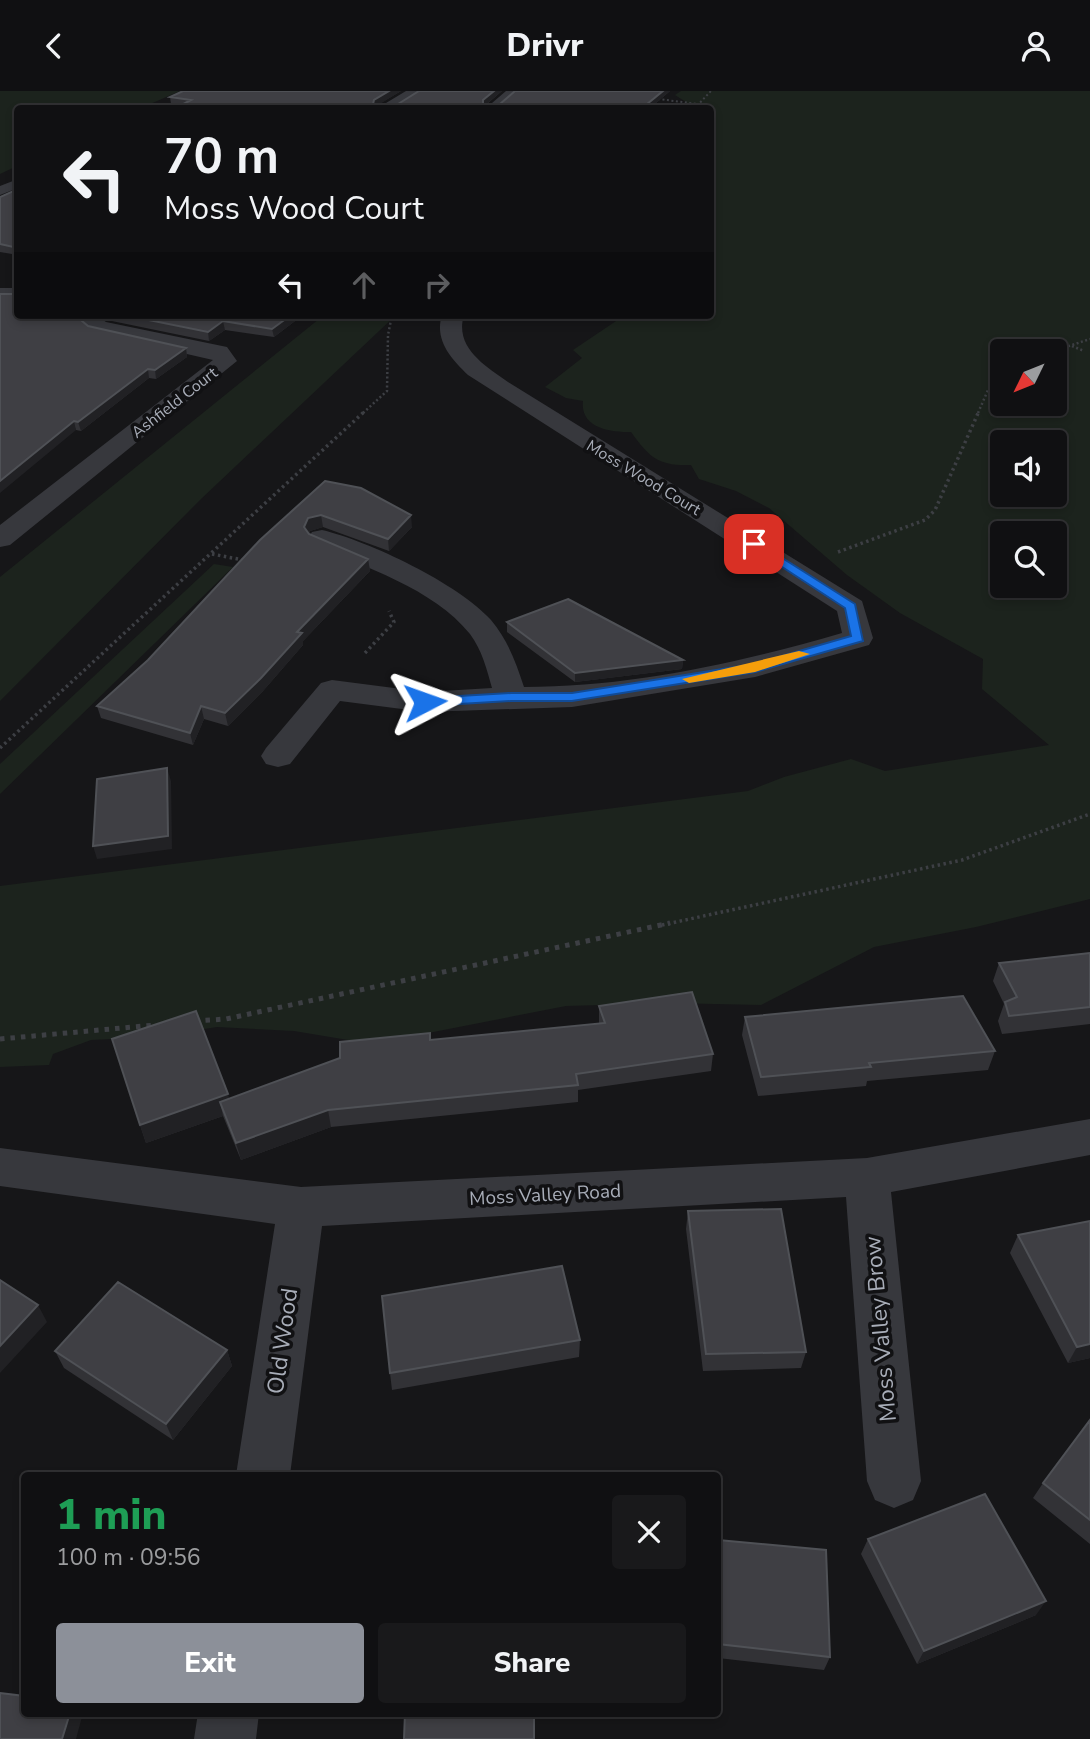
<!DOCTYPE html>
<meta charset="utf-8">
<style>
:root{--surface:#101012;--page:#19191b;--text:#f1f3f6;--muted:#9c9d9f;--line:#303032;--accent:#8c9099}
body{margin:0;font-family:"Nunito Sans",sans-serif;background:var(--page);color:var(--text);height:100vh;display:flex;flex-direction:column;font-size:26px;white-space:nowrap}
*{box-sizing:border-box;margin:0}
p{font-size:23px;color:var(--muted)}
.icon{flex:none;width:38px;height:38px;fill:none;stroke:currentColor;stroke-width:2;stroke-linecap:round;stroke-linejoin:round}
.map{position:relative;flex:1;overflow:hidden}
.sheet{position:absolute;left:21px;top:1381px;width:700px;height:245px;display:flex;flex-direction:column;background:var(--surface);border-radius:7px;box-shadow:0 4px 10px #0003,0 0 0 2px var(--line)}
.sheet>*{flex:none}
.top-card{position:absolute;left:14px;top:14px;width:700px;height:214px;border-radius:7px;box-shadow:0 4px 10px #0003,0 0 0 2px var(--line);background:#101012;color:var(--text);overflow:hidden}
.needle{width:46px;rotate:227deg}
.buttons{position:absolute;left:990px;top:248px;display:grid;gap:14px}
.buttons a{display:grid;place-items:center;width:77px;height:77px;border-radius:7px;background:var(--surface);box-shadow:0 4px 10px #0003,0 0 0 2px var(--line);font-size:35px}
.pin{position:absolute;display:grid;place-items:center;width:60px;height:60px;color:#fff;margin:-30px;border-radius:14px;box-shadow:0 4px 10px #0006}
.me{position:absolute;width:77px;margin:-38px;rotate:86deg;stroke-linejoin:round;filter:drop-shadow(0 0 5px #0008)}
.turn{display:flex;align-items:center;gap:24px;height:147px;padding:0 35px;font-size:32px}
.turn .icon{width:91px;height:91px;stroke-width:2.5}
.turn b{display:block;font-size:49px;line-height:60px}
.lanes{display:flex;align-items:center;height:66px;padding:0 35px;background:#0003;justify-content:center;gap:35px;direction:ltr}
.lanes .off{opacity:.35}
.round{display:grid;place-items:center;flex:none;width:74px;height:74px;border-radius:7px;background:var(--page)}
.summary{display:flex;align-items:center;justify-content:space-between;height:119px;padding:0 35px}
h1{font-size:42px;font-weight:800;line-height:52px;color:#1e9e55}
.button{display:flex;gap:14px;margin-top:auto;padding:14px 35px}
.button a{flex:1;height:80px;border-radius:7px;background:var(--accent);color:#fff;font-size:28px;font-weight:800;line-height:80px;text-align:center}
.button a+a{background:var(--page);color:var(--text)}
header{display:flex;justify-content:space-between;align-items:center;height:91px;padding:0 35px;background:var(--surface);font-size:32px;font-weight:800}
.map>svg:first-child{display:block}
.green{fill:#1c231d;fill-rule:evenodd}
.lines{fill:none;stroke-linecap:round;stroke-linejoin:round}
.path-far3{stroke:#3d3f44;stroke-width:2;stroke-dasharray:2 2.5;stroke-linecap:butt}
.path-far2{stroke:#3d3f44;stroke-width:2.5;stroke-dasharray:2 2.5;stroke-linecap:butt}
.path-far1{stroke:#3d3f44;stroke-width:3.5;stroke-dasharray:2.5 3.5;stroke-linecap:butt}
.path{stroke:#3d3f44;stroke-width:5;stroke-dasharray:4.5 6;stroke-linecap:butt}
.service{fill:#37383d;fill-rule:evenodd}
.minor{fill:#37383d;fill-rule:evenodd}
.wall{fill:#323236}
.shaded-wall{fill:#212124}
.building{fill:#3f3f44;stroke:#4f5156;stroke-width:2}
.route{fill:#1a73e8;stroke:#114b97;stroke-width:2}
.slow{fill:#f59e0b}
.labels{text-anchor:middle;stroke-width:7;stroke-linejoin:round;paint-order:stroke}
.far-street-label{font-size:16px;fill:#a8adb8;stroke:#111113}
.street-label{font-size:19px;fill:#a8adb8;stroke:#111113}
.near-street-label{font-size:23px;fill:#a8adb8;stroke:#111113}
</style>
<header><svg class="icon" aria-label="back" viewBox="0 0 24 24"><path d="M15 5l-7 7 7 7"/></svg>Drivr<svg class="icon" aria-label="person" viewBox="0 0 24 24"><circle cx="12" cy="8" r="4"/><path d="M4 21q1-7 8-7t8 7"/></svg></header>
<div class="map">
<svg width="1090" height="1648" viewBox="0 0 1090 1648">
<rect width="100%" height="100%" fill="#161618"/>
<path class="green" d="M 0,0 L 180,0 L 141,17 L 18,18 L 17,75 L 0,83 Z
M 681,0 L 1090,0 L 1090,808 L 976,836 L 874,856 L 761,914 L 669,912 L 566,915 L 372,953 L 294,940 L 217,936 L 154,946 L 91,949 L 53,963 L 49,974 L 0,976 L 0,795 L 748,700 L 784,686 L 851,668 L 885,680 L 1049,654 L 982,598 L 983,568 L 900,522 L 847,484 L 769,417 L 736,400 L 699,388 L 691,374 C 658,375 650,367 631,341 C 610,341 580,337 583,310 L 566,307 L 545,296 L 582,267 L 573,259 L 625,224 L 710,224 L 710,18 L 683,17 L 689,13 L 675,4 ZM 1003,261 L 1055,261 L 1055,313 L 1003,313 ZM 1003,352 L 1055,352 L 1055,404 L 1003,404 ZM 1003,443 L 1055,443 L 1055,495 L 1003,495 Z
M 324,224 L 396,224 L 201,408 L 0,610 L 0,486 Z
M 214,473 L 233,476 L 0,703 L 0,673 Z"/>
<g class="lines">
<path class="path-far3" d="M 658,8 L 698,13
M 694,18 L 711,0"/>
<path class="path-far2" d="M 1072,255 L 1084,260
M 1051,261 L 1090,248
M 363,322 L 387,300 L 388,244 L 392,224
M 978,322 L 988,299 L 1003,285"/>
<path class="path-far1" d="M 838,461 L 925,429 L 935,419 L 979,320
M 212,463 L 248,470
M 365,562 L 394,531 L 389,520
M 0,657 L 365,320
M 662,834 L 962,769 L 1090,723"/>
<path class="path" d="M 195,930 L 226,928 L 670,832
M 0,948 L 155,934"/>
<path class="service" d="M 506,0 L 519,0 L 498,18 L 485,18 Z
M 18,88 L 18,97 L 0,104 L 0,95 Z"/>
<path class="minor" d="M 406,0 L 425,0 L 397,18 L 376,18 Z
M 0,197 L 18,197 L 18,209 L 0,209 Z
M 71,224 L 96,224 L 106,231 L 227,256 L 237,270 L 10,454 L 0,456 L 0,434 L 213,269 L 91,241 Z
M 442,224 L 464,224 C 454,256 485,275 508,291 L 862,510 L 873,547 L 869,554 L 755,586 L 572,616 L 425,621 L 340,610 L 290,673 L 278,676 L 266,673 L 261,665 L 266,657 L 321,592 L 332,589 L 425,601 L 492,597 C 487,579 482,559 470,543 C 433,497 364,476 312,453 L 308,447 L 312,441 L 322,439 C 369,450 459,493 491,529 C 508,549 516,572 524,596 C 631,596 739,572 842,542 L 837,520 L 468,284 C 451,268 434,249 442,224 Z
M 1090,1028 L 1090,1064 L 891,1101 L 921,1390 L 913,1409 L 894,1417 L 875,1409 L 867,1390 L 846,1106 L 322,1135 L 290,1384 L 236,1384 L 275,1133 L 0,1095 L 0,1057 L 301,1096 L 867,1067 Z
M 198,1622 L 259,1622 L 256,1648 L 194,1648 Z"/>
</g>
<path class="wall" d="M 401,0 L 379,13 L 398,13 L 502,0 L 487,13 L 500,13 L 670,0 L 649,18 L 174,18 L 181,14 L 171,13 L 170,6 Z
M 18,98 L 18,164 L 0,161 L 0,106 Z
M 18,203 L 88,235 L 186,257 L 187,266 L 156,288 L 149,287 L 81,340 L 76,339 Z
M 100,224 L 303,224 L 274,246 L 225,239 L 209,250 L 107,229 Z
M 325,390 L 412,436 L 389,460 L 323,436 L 310,440 L 309,443 L 368,468 L 370,480 L 303,550 L 303,554 L 263,600 L 228,635 L 204,628 L 193,654 L 101,627 L 97,615 L 148,569 Z
M 507,531 L 683,569 L 682,578 L 575,591 L 507,541 Z
M 1090,862 L 1090,933 L 1002,943 L 998,930 L 1004,913 L 993,890 L 999,872 Z
M 599,915 L 713,963 L 711,980 L 578,999 L 578,1011 L 331,1036 L 241,1069 L 223,1025 L 146,1052 L 140,1034 L 430,949 L 599,933 Z
M 745,926 L 995,960 L 988,979 L 867,990 L 866,995 L 758,1005 L 742,944 Z
M 688,1120 L 806,1261 L 801,1277 L 703,1280 L 686,1138 Z
M 1018,1144 L 1090,1267 L 1068,1272 L 1010,1162 Z
M 580,1249 L 579,1266 L 392,1299 L 390,1282 Z
M 227,1259 L 232,1275 L 173,1349 L 64,1277 L 55,1260 Z
M 1090,1329 L 1090,1453 L 1033,1407 L 1043,1392 Z
M 868,1448 L 1036,1524 L 917,1573 L 861,1463 Z
M 718,1449 L 830,1566 L 824,1579 L 718,1567 Z"/>
<path class="shaded-wall" d="M 389,0 L 401,0 L 375,16 L 373,13 L 374,9 Z
M 494,0 L 502,0 L 483,16 L 483,9 Z
M 663,0 L 670,0 L 649,18 L 641,18 Z
M 291,224 L 303,224 L 274,246 L 272,238 Z
M 223,230 L 225,239 L 209,250 L 208,241 Z
M 186,257 L 187,266 L 156,288 L 155,279 Z
M 148,278 L 149,287 L 81,340 L 78,331 Z
M 74,330 L 76,339 L 0,402 L 0,390 Z
M 321,424 L 323,436 L 310,440 L 306,448 L 304,436 L 308,427 Z
M 411,424 L 412,436 L 389,460 L 388,448 Z
M 368,468 L 370,480 L 303,550 L 303,554 L 263,600 L 228,635 L 225,622 L 297,541 Z
M 683,569 L 682,578 L 575,591 L 575,582 Z
M 201,615 L 204,628 L 193,654 L 190,642 Z
M 167,677 L 171,690 L 172,758 L 97,768 L 93,755 Z
M 228,1003 L 233,1021 L 220,1011 L 223,1025 L 146,1052 L 140,1034 Z
M 328,1019 L 331,1036 L 241,1069 L 236,1052 Z
M 38,1214 L 47,1231 L 0,1282 L 0,1255 Z
M 1090,1253 L 1090,1267 L 1068,1272 L 1077,1256 Z
M 227,1259 L 232,1275 L 173,1349 L 166,1333 Z
M 1046,1510 L 1036,1524 L 917,1573 L 924,1560 Z
M 70,1622 L 83,1622 L 76,1648 L 62,1648 Z"/>
<path class="building" d="M 183,0 L 389,0 L 374,9 L 373,13 L 398,13 L 419,0 L 494,0 L 483,9 L 483,13 L 500,13 L 515,0 L 663,0 L 641,18 L 174,18 L 191,9 L 170,6 Z
M 18,98 L 18,157 L 0,153 L 0,106 Z
M 0,203 L 18,203 L 18,224 L 75,224 L 88,235 L 186,257 L 155,279 L 148,278 L 78,331 L 74,330 L 0,390 Z
M 124,224 L 291,224 L 272,238 L 223,230 L 208,241 Z
M 325,390 L 361,397 L 411,424 L 388,448 L 321,424 L 308,427 L 304,436 L 309,443 L 368,468 L 297,541 L 302,542 L 261,587 L 225,622 L 201,615 L 190,642 L 97,615 L 148,569 L 260,449 Z
M 568,508 L 683,569 L 575,582 L 507,531 Z
M 167,677 L 168,745 L 93,755 L 97,688 Z
M 1090,862 L 1090,916 L 1009,925 L 1005,911 L 1017,906 L 999,872 Z
M 692,901 L 713,963 L 576,983 L 578,994 L 328,1019 L 236,1052 L 220,1011 L 340,967 L 340,951 L 430,942 L 430,949 L 605,932 L 599,915 Z
M 963,905 L 995,960 L 869,972 L 871,976 L 761,986 L 745,926 Z
M 196,920 L 228,1003 L 140,1034 L 112,948 Z
M 781,1118 L 806,1261 L 706,1263 L 688,1120 Z
M 1090,1130 L 1090,1253 L 1077,1256 L 1018,1144 Z
M 562,1175 L 580,1249 L 390,1282 L 382,1205 Z
M 0,1189 L 38,1214 L 0,1255 Z
M 118,1191 L 227,1259 L 166,1333 L 55,1260 Z
M 1090,1329 L 1090,1429 L 1043,1392 Z
M 985,1403 L 1046,1510 L 924,1560 L 868,1448 Z
M 718,1449 L 826,1459 L 830,1566 L 718,1553 Z
M 0,1602 L 24,1605 L 24,1622 L 70,1622 L 62,1648 L 0,1648 Z
M 405,1622 L 534,1622 L 534,1648 L 404,1648 Z"/>
<path class="route" d="M 754,449 L 855,513 L 863,550 L 755,581 L 572,610 L 511,610 L 425,615 L 418,611 L 425,607 L 511,602 L 572,602 L 754,573 L 851,545 L 845,517 L 750,455 L 748,453 Z"/>
<path class="slow" d="M 799,560 L 810,563 L 755,581 L 689,592 L 682,588 Z"/>
<g class="labels">
<g class="far-street-label">
<text transform="translate(174 311) rotate(-38)" y="6">Ashfield Court</text>
<text transform="translate(644 386) rotate(31)" y="6">Moss Wood Court</text>
</g>
<g class="street-label">
<text transform="translate(545 1103) rotate(-3)" y="7">Moss Valley Road</text>
</g>
<g class="near-street-label">
<text transform="translate(880 1238) rotate(-95)" y="8">Moss Valley Brow</text>
<text transform="translate(282 1250) rotate(-82)" y="8">Old Wood</text>
</g>
</g>
</svg>
<div class="buttons">
<a><svg class="needle" viewBox="-14 -14 28 28"><path d="M0-13l5 13h-10z" fill="#e53935"/><path d="M0 13l5-13h-10z" fill="#9c9d9f"/></svg></a>
<a><svg class="icon" aria-label="sound" viewBox="0 0 24 24"><path d="M4 9h4l5-4v14l-5-4H4zM17 9q2 3 0 6"/></svg></a>
<a><svg class="icon" aria-label="search" viewBox="0 0 24 24"><circle cx="10" cy="10" r="6"/><path d="M15 15l6 6"/></svg></a>
</div>
<div class="pin" style="left:754px;top:453px;background:#d93025"><svg class="icon" aria-label="arrive" viewBox="0 0 24 24"><path d="M6 21V4h12l-3 4 3 4H6"/></svg></div>
<svg class="me" style="left:425px;top:611px" viewBox="-20 -20 40 40"><path d="M0-17L14 15 0 8-14 15z" fill="#1a73e8" stroke="#fff" stroke-width="4"/></svg>
<div class="top-card">
<div class="turn"><svg class="icon" aria-label="left" viewBox="0 0 24 24"><path d="M17 20v-9H6M10 6l-5 5 5 5"/></svg><div><b>70 m</b>Moss Wood Court</div></div>
<div class="lanes"><svg class="icon" aria-label="left" viewBox="0 0 24 24"><path d="M17 20v-9H6M10 6l-5 5 5 5"/></svg><svg class="icon off" aria-label="ahead" viewBox="0 0 24 24"><path d="M12 20V5M6 11l6-6 6 6"/></svg><svg class="icon off" aria-label="right" viewBox="0 0 24 24"><path d="M7 20v-9h11M14 6l5 5-5 5"/></svg></div>
</div>
<section class="sheet">
<div class="summary"><div><h1>1 min</h1><p>100 m · 09:56</p></div><a class="round"><svg class="icon" aria-label="close" viewBox="0 0 24 24"><path d="M6 6l12 12M18 6L6 18"/></svg></a></div>
<div class="button"><a>Exit</a><a>Share</a></div>
</section>
</div>
